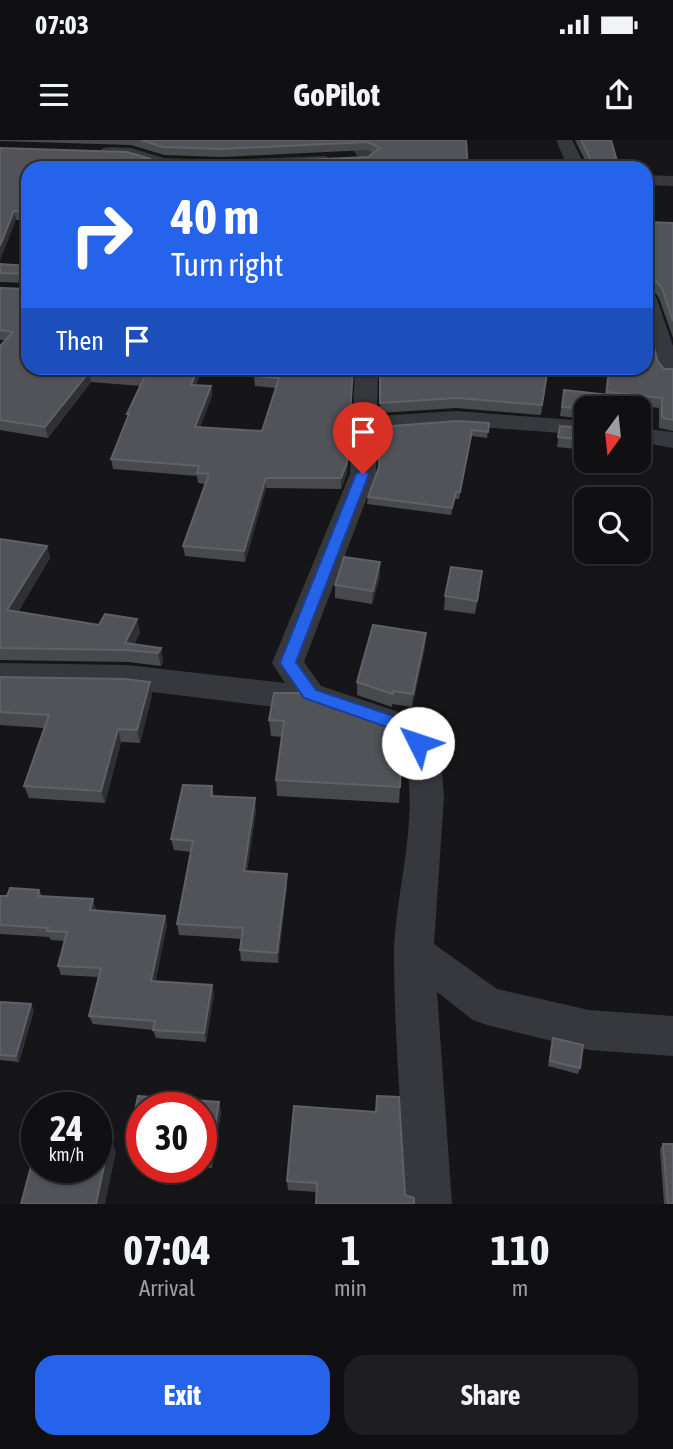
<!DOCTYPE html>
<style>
:root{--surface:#101012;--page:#1e1e20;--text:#f1f3f6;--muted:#9c9d9f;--line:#303032;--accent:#2563eb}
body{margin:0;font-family:"Asap Condensed",sans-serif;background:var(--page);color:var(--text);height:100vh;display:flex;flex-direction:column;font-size:26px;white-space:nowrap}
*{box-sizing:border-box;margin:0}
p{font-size:23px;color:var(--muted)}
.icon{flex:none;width:38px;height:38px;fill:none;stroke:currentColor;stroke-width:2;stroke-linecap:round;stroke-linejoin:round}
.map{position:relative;height:1064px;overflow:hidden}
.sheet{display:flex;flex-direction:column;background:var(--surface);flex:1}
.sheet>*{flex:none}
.hud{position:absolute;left:21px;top:21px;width:632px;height:214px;border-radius:21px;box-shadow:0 2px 5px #0004,0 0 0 2px var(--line);background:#2563eb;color:#fff;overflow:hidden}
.needle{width:46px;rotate:195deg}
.buttons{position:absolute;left:574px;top:256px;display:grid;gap:14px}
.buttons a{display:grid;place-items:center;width:77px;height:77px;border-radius:14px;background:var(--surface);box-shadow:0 2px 5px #0004,0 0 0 2px var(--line);font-size:35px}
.speed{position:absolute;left:21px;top:952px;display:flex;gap:14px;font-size:35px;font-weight:700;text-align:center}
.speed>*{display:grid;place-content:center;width:91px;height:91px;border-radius:50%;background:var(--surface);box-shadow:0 2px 5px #0004,0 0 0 2px var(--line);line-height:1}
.speed small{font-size:18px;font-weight:400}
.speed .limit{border:10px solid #d22;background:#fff;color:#111}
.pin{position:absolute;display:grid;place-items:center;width:60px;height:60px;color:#fff;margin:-72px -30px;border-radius:50% 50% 50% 0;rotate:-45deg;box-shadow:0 0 7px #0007}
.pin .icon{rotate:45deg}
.me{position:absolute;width:77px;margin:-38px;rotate:311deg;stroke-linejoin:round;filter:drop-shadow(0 0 5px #0008)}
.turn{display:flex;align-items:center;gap:24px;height:147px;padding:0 35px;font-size:32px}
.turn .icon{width:91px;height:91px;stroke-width:2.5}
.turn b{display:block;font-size:49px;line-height:60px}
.then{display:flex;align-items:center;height:66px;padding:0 35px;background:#0003;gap:14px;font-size:26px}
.eta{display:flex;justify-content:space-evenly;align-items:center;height:119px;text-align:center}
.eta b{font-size:42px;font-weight:700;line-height:49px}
.button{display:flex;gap:14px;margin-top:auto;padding:14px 35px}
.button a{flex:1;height:80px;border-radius:21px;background:var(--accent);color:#fff;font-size:28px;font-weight:700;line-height:80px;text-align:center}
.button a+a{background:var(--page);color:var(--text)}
.status{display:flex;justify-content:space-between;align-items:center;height:49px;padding:0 35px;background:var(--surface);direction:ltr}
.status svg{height:19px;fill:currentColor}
header{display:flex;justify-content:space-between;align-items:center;height:91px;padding:0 35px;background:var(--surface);font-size:32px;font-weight:700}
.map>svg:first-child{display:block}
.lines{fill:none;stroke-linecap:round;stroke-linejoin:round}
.minor{fill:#37383d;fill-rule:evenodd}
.wall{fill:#47494d}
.shaded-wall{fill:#2f3033}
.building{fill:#525359;stroke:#5f6168;stroke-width:2}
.route{fill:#2563eb;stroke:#184099;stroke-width:2}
</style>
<div class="status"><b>07:03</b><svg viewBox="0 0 49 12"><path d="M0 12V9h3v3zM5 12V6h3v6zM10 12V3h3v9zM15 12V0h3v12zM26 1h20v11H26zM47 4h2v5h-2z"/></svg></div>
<header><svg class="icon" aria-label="menu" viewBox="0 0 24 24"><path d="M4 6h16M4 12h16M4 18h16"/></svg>GoPilot<svg class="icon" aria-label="share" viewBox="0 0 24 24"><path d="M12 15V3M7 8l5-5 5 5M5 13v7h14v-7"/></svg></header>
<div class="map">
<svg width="673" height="1064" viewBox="0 0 673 1064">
<rect width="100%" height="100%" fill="#161618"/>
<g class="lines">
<path class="minor" d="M 346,0 L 363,0 L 384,28 L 366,28 Z
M 556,0 L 572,0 L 586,28 L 568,28 Z
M 109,7 L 131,8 L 164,18 L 222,20 L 325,16 L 334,21 L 325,26 L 161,28 L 129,18 L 103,16 L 100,12 L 103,8 Z
M 646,35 L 673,36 L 673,46 L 646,45 Z
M 646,153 L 654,154 L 657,159 L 673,206 L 673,237 L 662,236 L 658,231 L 646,191 Z
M 355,228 L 378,228 L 377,276 L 456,271 L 586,281 L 586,295 L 456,285 L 377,291 L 376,334 L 304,522 L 321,546 L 423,580 L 441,618 L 444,657 L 434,804 L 497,849 L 589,870 L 673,876 L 673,916 L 589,910 L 487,885 L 473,880 L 437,852 L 452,1064 L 406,1064 C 402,981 394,897 394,814 C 395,746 426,661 398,598 L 309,566 L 274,567 L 128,549 L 0,547 L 0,523 L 128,525 L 285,543 L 272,523 L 350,334 Z
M 639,288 L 673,292 L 673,308 L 639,302 Z"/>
</g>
<path class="wall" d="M 0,0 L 466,0 L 468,28 L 281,28 L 281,21 L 368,17 L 373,13 L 368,10 L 222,17 L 164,15 L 131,5 L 0,1 Z
M 575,0 L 611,0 L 619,28 L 583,28 L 584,22 L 586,22 Z
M 0,8 L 151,19 L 152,28 L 28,28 L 28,80 L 16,80 Z
M 646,82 L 673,83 L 673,198 L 659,158 L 654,151 L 646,151 Z
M 0,124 L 28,126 L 28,228 L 203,228 L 196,245 L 211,246 L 212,256 L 200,287 L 262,291 L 276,248 L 255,246 L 254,236 L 353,228 L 347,333 L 341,349 L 266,348 L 245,422 L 185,416 L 183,406 L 205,344 L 198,343 L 197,336 L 113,329 L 111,319 L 128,278 L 127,274 L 141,246 L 91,242 L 48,298 L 0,290 L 0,206 L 5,200 L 0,200 L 0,148 L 28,149 L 28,143 L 0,142 Z
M 658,222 L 664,229 L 673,229 L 673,291 L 659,288 L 659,268 L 607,262 L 586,268 L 586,279 L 560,276 L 564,250 L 605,254 L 608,228 L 646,228 Z
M 380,228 L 547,233 L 541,275 L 456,268 L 380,273 Z
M 489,283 L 487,298 L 472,296 L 459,359 L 455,359 L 451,375 L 367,364 L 368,357 L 379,327 Z
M 560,286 L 586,288 L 586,310 L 557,307 Z
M 0,399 L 47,406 L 50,418 L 18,472 L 140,492 L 134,504 L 161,508 L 163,521 L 161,526 L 128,522 L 0,520 Z
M 380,422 L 380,436 L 372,464 L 335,458 L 335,445 Z
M 480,445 L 475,474 L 444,470 L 445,456 Z
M 425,507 L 412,567 L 392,564 L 392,567 L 357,555 L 357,542 Z
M 0,537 L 150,542 L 152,555 L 140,603 L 121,602 L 105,663 L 29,658 L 24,646 L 44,588 L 0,585 Z
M 274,553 L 390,598 L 400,647 L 399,663 L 277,656 L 276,640 L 282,597 L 271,596 L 269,580 Z
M 212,646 L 214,656 L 256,670 L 247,731 L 287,734 L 287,746 L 278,823 L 241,821 L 240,810 L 242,799 L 179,795 L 177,784 L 191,712 L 174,710 L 171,699 Z
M 39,750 L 42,756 L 96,769 L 95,771 L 165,776 L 167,785 L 155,841 L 214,854 L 206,902 L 156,898 L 153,890 L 93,884 L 89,876 L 98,837 L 61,835 L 58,826 L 64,801 L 51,800 L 49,797 L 0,794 L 0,756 L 7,756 Z
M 0,862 L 34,870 L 19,922 L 0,920 Z
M 553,898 L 580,928 L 578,934 L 548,926 L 551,904 Z
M 138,956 L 219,962 L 221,972 L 212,1028 L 201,1027 L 201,968 L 142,968 L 142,1022 L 131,1021 L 127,1011 Z
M 399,957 L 317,1052 L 288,1050 L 287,1041 L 376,972 Z
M 663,1004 L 673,1064 L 664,1064 L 660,1009 Z"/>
<path class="shaded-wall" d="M 14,71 L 16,80 L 0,121 L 0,106 Z
M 198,228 L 203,228 L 192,255 L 191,245 Z
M 353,228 L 347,333 L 341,349 L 341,338 Z
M 89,232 L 91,242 L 48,298 L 45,287 Z
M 211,246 L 212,256 L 196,297 L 195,287 Z
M 266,338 L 266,348 L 245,422 L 244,411 Z
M 47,406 L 50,418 L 11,483 L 7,470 Z
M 380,422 L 380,436 L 372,464 L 373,451 Z
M 137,479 L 140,492 L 130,510 L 125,503 Z
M 426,493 L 425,507 L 412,567 L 413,554 Z
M 161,508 L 163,521 L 161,526 L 158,513 Z
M 150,542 L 152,555 L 140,603 L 137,590 Z
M 118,589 L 121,602 L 105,663 L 101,651 Z
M 255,658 L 256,670 L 245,742 L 244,731 Z
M 287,734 L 287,746 L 278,823 L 277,813 Z
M 93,759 L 96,769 L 93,780 L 90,770 Z
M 165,776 L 167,785 L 154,850 L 151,841 Z
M 212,845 L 214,854 L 206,902 L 204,893 Z
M 31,864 L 34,870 L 19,922 L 16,916 Z
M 219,962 L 221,972 L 212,1028 L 210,1018 Z
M 110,998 L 116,1012 L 105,1064 L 96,1064 Z"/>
<path class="building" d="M 141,0 L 466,0 L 468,28 L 283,28 L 281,21 L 368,17 L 380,8 L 368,2 L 221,9 L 163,7 Z
M 581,0 L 611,0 L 619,28 L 585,28 L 584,22 L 589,21 L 590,18 Z
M 0,8 L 127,12 L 151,19 L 76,24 L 76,28 L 28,28 L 28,71 L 14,71 L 0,106 Z
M 646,82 L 673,83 L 673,181 L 662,148 L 657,142 L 646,142 L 646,181 Z
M 0,124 L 28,126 L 28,228 L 198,228 L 191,245 L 211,246 L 195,287 L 262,291 L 279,238 L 254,236 L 257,228 L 353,228 L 347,323 L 341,338 L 266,338 L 244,411 L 183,406 L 209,334 L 197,333 L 199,326 L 111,319 L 129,274 L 127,274 L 145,236 L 89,232 L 45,287 L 0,280 L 0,206 L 13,192 L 0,190 L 0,148 L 28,149 L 28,134 L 0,133 Z
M 646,182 L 658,222 L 664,229 L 673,229 L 673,280 L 662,278 L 662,258 L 607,252 L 609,228 L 646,228 Z
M 380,228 L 455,228 L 496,232 L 497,228 L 547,233 L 542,265 L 457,258 L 380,263 Z
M 564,250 L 608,255 L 607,268 L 586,268 L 586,269 L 562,267 Z
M 457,281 L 489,283 L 488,292 L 472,290 L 460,352 L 456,352 L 452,368 L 368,357 L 379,327 L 380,287 Z
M 560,286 L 586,288 L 586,300 L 558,297 Z
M 0,399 L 47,406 L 7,470 L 99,485 L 105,474 L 137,479 L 125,503 L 161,508 L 158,513 L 125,510 L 0,508 Z
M 344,417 L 380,422 L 373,451 L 335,445 Z
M 451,427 L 482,431 L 477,461 L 445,456 Z
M 373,485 L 426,493 L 413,554 L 393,551 L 393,554 L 357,542 Z
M 0,537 L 125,539 L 150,542 L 137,590 L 118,589 L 101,651 L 24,646 L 49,575 L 0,572 Z
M 274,553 L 311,553 L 391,582 L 390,598 L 402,599 L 400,647 L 276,640 L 284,581 L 269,580 Z
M 183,645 L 212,646 L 211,656 L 255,658 L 244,731 L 287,734 L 277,813 L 240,810 L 243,788 L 177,784 L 193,701 L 171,699 Z
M 10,748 L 39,750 L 38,756 L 93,759 L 90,770 L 165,776 L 151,841 L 212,845 L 204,893 L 153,890 L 155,881 L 89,876 L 101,828 L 58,826 L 67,792 L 47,791 L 48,788 L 0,785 L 0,756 L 7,756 Z
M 0,862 L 31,864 L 16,916 L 0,915 Z
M 553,898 L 583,905 L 580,928 L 550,921 Z
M 138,956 L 219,962 L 210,1018 L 201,1017 L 201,968 L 142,968 L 142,1013 L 127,1011 Z
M 377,956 L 399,957 L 405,1055 L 414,1058 L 414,1064 L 316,1064 L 317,1043 L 287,1041 L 294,966 L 376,972 Z
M 96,997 L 110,998 L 96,1064 L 21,1064 L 37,1004 L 37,1027 L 96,1027 Z
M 663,1004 L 673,1004 L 673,1064 L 668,1064 Z"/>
<path class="route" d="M 363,330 L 369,334 L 296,522 L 316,550 L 417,584 L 426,603 L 424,608 L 412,608 L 404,593 L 304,558 L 280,523 L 356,334 Z"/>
</svg>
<div class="buttons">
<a><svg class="needle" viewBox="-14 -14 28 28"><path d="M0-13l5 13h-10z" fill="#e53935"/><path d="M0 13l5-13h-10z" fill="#9c9d9f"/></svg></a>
<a><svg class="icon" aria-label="search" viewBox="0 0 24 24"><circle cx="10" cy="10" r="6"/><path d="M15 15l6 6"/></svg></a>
</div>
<div class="speed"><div>24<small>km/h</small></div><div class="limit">30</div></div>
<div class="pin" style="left:363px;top:334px;background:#d93025"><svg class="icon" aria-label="arrive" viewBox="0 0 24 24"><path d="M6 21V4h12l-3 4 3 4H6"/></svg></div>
<svg class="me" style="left:418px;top:603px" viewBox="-20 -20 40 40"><circle r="19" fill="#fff"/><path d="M0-13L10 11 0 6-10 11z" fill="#2563eb"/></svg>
<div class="hud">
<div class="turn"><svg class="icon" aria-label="right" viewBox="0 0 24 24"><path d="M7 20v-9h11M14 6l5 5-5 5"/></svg><div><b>40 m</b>Turn right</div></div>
<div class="then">Then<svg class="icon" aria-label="arrive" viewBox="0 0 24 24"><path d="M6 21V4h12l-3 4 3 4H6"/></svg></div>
</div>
</div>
<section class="sheet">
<div class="eta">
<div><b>07:04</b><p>Arrival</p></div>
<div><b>1</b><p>min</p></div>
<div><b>110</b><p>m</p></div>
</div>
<div class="button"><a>Exit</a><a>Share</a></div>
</section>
